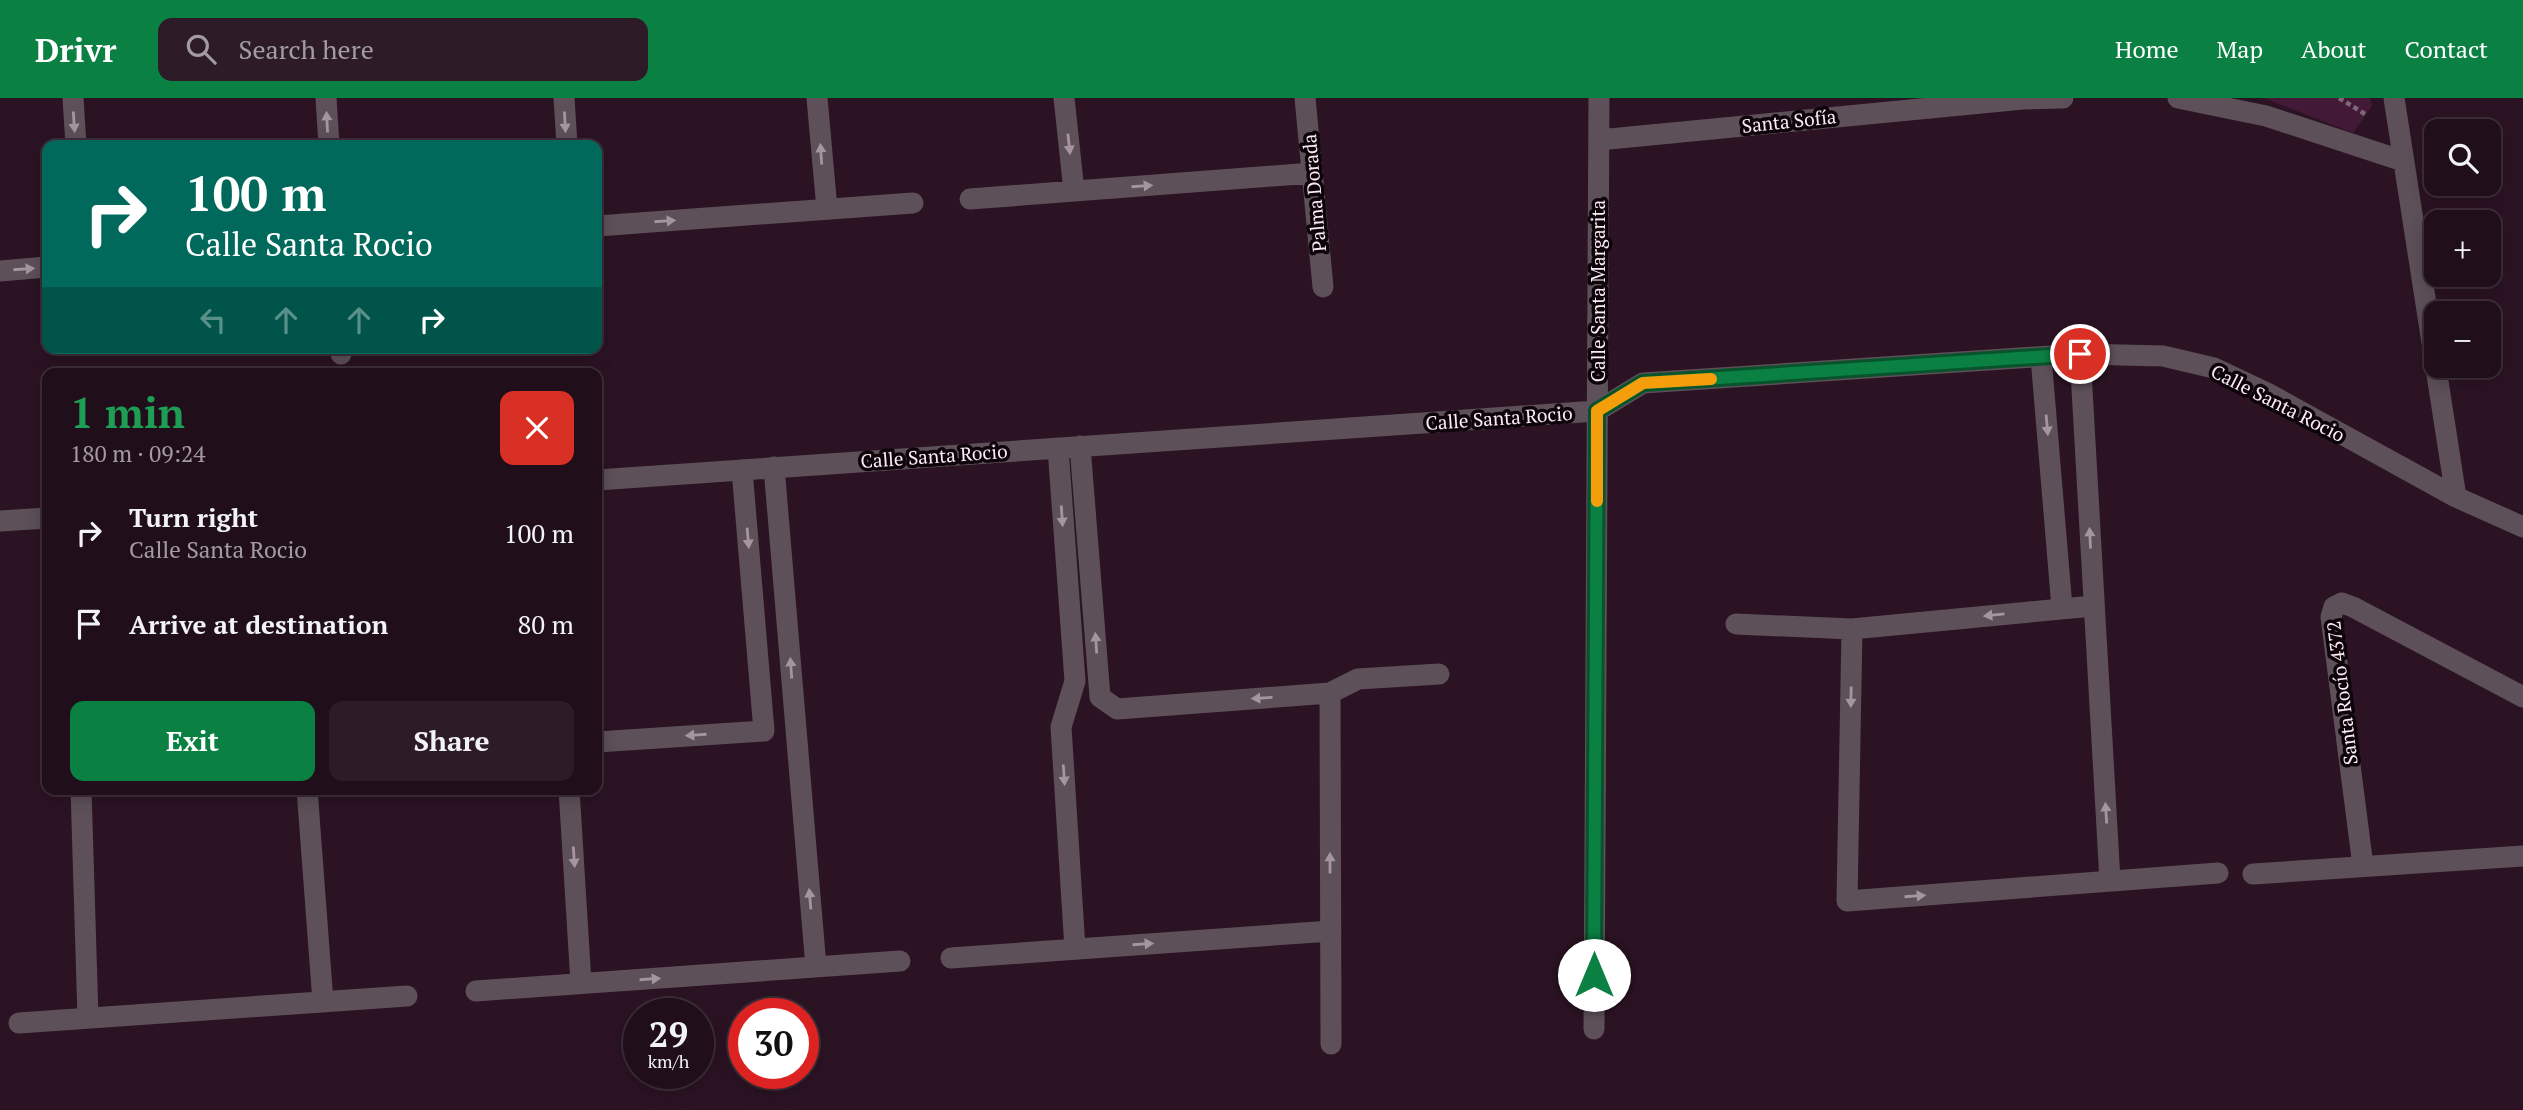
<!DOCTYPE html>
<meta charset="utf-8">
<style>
:root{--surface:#200e1a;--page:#2d1c27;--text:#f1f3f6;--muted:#a29ca2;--line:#3d2e39;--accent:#0b8043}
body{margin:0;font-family:"PT Serif",serif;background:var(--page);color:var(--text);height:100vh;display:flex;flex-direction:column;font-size:26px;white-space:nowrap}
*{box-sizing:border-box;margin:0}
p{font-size:23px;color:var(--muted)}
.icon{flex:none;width:38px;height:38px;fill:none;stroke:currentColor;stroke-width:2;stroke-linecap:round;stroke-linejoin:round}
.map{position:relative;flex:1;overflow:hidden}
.details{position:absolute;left:42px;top:270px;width:560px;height:427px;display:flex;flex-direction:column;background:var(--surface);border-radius:14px;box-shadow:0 4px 18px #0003,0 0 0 2px var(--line)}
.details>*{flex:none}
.hud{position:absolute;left:42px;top:42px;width:560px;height:214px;border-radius:14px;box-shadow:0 4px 18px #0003,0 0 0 2px var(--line);background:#00695c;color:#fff;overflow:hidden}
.fabs{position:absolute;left:2424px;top:21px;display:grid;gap:14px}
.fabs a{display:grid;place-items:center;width:77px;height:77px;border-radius:14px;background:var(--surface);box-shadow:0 4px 18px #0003,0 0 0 2px var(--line);font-size:35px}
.speed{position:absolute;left:623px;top:900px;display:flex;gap:14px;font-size:35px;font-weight:700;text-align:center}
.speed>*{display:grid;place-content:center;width:91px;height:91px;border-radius:50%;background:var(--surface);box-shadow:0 4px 18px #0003,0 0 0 2px var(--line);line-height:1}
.speed small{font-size:18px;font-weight:400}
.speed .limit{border:10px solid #d22;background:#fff;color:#111}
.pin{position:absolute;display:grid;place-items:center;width:60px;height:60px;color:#fff;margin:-30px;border:4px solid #fff;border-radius:50%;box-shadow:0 2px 7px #0007}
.me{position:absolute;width:77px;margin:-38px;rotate:0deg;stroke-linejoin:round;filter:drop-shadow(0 0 5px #0008)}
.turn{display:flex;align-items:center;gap:24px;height:147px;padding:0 28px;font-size:32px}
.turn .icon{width:91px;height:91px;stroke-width:2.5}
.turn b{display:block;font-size:49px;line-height:60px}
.lanes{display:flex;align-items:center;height:66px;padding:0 28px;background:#0003;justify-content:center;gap:35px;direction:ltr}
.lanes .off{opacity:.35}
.round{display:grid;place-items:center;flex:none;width:74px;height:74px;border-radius:14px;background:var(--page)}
.summary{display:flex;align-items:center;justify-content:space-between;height:119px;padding:0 28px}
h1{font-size:42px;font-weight:700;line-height:52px;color:#1e9e55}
.button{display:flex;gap:14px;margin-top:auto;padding:14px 28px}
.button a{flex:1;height:80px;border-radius:14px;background:var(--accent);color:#fff;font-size:28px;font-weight:700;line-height:80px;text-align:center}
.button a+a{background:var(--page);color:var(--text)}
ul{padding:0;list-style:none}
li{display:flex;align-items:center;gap:21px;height:91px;padding:0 28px}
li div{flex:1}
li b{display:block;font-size:26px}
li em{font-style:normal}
header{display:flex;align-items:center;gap:42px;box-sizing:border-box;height:98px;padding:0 35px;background:var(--accent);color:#fff}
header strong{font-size:33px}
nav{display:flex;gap:38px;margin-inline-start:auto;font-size:24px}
.search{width:490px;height:63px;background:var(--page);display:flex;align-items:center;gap:18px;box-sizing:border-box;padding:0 24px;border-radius:14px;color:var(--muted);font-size:26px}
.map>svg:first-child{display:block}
.green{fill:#421936}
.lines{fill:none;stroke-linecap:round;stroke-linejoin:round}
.path{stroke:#7d6876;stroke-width:4.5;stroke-dasharray:5 3.5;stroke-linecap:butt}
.street{stroke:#5d5058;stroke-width:21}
.oneway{fill:#a5959f}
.route-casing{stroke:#07532c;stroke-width:18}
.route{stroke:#0b8043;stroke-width:12}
.slow{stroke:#f59e0b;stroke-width:12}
.labels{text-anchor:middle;stroke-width:7;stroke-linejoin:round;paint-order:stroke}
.street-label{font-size:19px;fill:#fceaf5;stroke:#0d040a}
</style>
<header>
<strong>Drivr</strong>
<div class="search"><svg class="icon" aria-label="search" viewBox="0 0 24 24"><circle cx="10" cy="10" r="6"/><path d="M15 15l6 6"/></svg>Search here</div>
<nav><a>Home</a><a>Map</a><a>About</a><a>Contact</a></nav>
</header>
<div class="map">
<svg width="2523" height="1012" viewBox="0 0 2523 1012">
<rect width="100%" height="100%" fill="#2b1323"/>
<path class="green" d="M 2264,0 L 2370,0 L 2372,8 L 2353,35 Z"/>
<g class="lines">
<path class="path" d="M 2339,0 L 2365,16"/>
<path class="street" d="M 73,0 L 76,47
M 326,0 L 329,47
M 564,0 L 567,47
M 817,0 L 827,111
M 1064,0 L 1074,93
M 1305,0 L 1323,189
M 2178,0 L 2266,18 L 2403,63
M 2394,0 L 2456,399
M 1599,42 L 2023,1 L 2063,0
M 970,101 L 1312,75
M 597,128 L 913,105
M 0,173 L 47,169
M 341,250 L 341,256
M 2080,256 L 2110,783
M 2041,259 L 2062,510
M 1080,348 L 1100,599 L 1117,611 L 1330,595 L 1358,581 L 1439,576
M 1058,350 L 1075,583 L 1061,629 L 1075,851
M 774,369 L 816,869
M 597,382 L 1597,313 L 1643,285 L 2080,256 L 2163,258 L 2214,270 L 2269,296 L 2456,399 L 2523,429
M 0,423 L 47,420
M 1736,526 L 1852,531 L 2093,508
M 1852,531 L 1847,803 L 2218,775
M 1330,595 L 1331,946
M 597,644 L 764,633 L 742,372
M 81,691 L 88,920
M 307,691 L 323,904
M 569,691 L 581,885
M 2363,768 L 2331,519 L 2334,509 L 2342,505 L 2353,509 L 2523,599
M 2253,776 L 2523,758
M 951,860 L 1331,833
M 476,893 L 900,863
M 19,925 L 407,898
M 1594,931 L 1599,0"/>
</g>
<defs><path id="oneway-solid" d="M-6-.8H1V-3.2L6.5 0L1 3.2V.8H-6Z" transform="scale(1.75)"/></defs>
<g class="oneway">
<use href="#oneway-solid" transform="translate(74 24) rotate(86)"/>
<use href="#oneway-solid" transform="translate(327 24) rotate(-93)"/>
<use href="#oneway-solid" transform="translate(565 24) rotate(87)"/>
<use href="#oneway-solid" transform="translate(1069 46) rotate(84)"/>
<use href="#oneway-solid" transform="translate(821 56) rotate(-94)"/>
<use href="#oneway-solid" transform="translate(1142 88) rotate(-4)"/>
<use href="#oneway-solid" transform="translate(665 123) rotate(-4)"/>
<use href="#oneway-solid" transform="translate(24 171) rotate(-4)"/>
<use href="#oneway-solid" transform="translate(2047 327) rotate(85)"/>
<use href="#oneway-solid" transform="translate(1062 418) rotate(86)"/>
<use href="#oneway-solid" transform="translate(748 440) rotate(85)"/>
<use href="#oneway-solid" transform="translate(2090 440) rotate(-93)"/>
<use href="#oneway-solid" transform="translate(1994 517) rotate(174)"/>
<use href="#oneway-solid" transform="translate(1096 545) rotate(-94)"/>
<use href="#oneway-solid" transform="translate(791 570) rotate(-94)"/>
<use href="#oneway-solid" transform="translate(1851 599) rotate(91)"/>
<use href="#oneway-solid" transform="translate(1262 600) rotate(176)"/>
<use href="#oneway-solid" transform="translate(696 637) rotate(176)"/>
<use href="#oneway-solid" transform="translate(1064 677) rotate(86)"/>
<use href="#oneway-solid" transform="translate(2106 715) rotate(-94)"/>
<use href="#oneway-solid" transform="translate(574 759) rotate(86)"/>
<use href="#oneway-solid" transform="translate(1330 765) rotate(-90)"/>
<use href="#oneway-solid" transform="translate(1915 798) rotate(-4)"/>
<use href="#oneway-solid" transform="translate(810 801) rotate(-95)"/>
<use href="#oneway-solid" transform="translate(1143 846) rotate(-4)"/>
<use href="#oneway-solid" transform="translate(650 881) rotate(-4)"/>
</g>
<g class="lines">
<g class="route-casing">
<path id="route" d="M 1594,877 L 1597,313 L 1643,285 L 2080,256"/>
</g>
<use href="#route" class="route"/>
<path class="slow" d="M 1597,403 L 1597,313 L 1643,285 L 1711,281"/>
</g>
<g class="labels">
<g class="street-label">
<text transform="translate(1789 23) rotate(-6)" y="7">Santa Sofía</text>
<text transform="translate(1314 95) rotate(-95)" y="7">Palma Dorada</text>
<text transform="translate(1598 193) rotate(-90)" y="7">Calle Santa Margarita</text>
<text transform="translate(2278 305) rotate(27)" y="7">Calle Santa Rocio</text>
<text transform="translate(1499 320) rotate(-4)" y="7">Calle Santa Rocio</text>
<text transform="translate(934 358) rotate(-4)" y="7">Calle Santa Rocio</text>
<text transform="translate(2342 595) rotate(-97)" y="7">Santa Rocío 4372</text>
</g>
</g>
</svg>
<div class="fabs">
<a><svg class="icon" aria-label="search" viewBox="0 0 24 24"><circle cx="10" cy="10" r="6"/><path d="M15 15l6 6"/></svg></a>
<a>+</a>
<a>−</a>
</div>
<div class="speed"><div>29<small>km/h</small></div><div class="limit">30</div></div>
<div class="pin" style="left:2080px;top:256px;background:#d93025"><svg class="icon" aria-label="arrive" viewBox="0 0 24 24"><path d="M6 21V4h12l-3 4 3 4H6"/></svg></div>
<svg class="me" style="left:1594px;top:877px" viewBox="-20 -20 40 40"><circle r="19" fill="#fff"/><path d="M0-13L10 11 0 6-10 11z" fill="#0b8043"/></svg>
<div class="hud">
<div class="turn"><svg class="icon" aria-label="right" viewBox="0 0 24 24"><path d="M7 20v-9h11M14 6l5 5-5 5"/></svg><div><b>100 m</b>Calle Santa Rocio</div></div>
<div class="lanes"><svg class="icon off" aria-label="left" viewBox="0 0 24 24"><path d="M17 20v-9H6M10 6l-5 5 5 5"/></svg><svg class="icon off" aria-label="ahead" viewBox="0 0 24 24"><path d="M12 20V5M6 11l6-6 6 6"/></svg><svg class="icon off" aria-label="ahead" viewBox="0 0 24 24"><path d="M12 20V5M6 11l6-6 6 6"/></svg><svg class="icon" aria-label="right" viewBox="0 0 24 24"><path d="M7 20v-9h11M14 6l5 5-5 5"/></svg></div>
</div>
<section class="details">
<div class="summary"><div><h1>1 min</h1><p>180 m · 09:24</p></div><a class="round" style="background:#d93025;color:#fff"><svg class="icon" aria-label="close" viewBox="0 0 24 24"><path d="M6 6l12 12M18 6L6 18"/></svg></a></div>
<ul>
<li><svg class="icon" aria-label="right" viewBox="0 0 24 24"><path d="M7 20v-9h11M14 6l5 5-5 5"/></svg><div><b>Turn right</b><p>Calle Santa Rocio</p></div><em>100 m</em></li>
<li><svg class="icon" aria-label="arrive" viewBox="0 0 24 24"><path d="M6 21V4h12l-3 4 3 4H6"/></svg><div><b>Arrive at destination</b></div><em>80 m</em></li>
</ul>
<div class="button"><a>Exit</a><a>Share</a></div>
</section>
</div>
